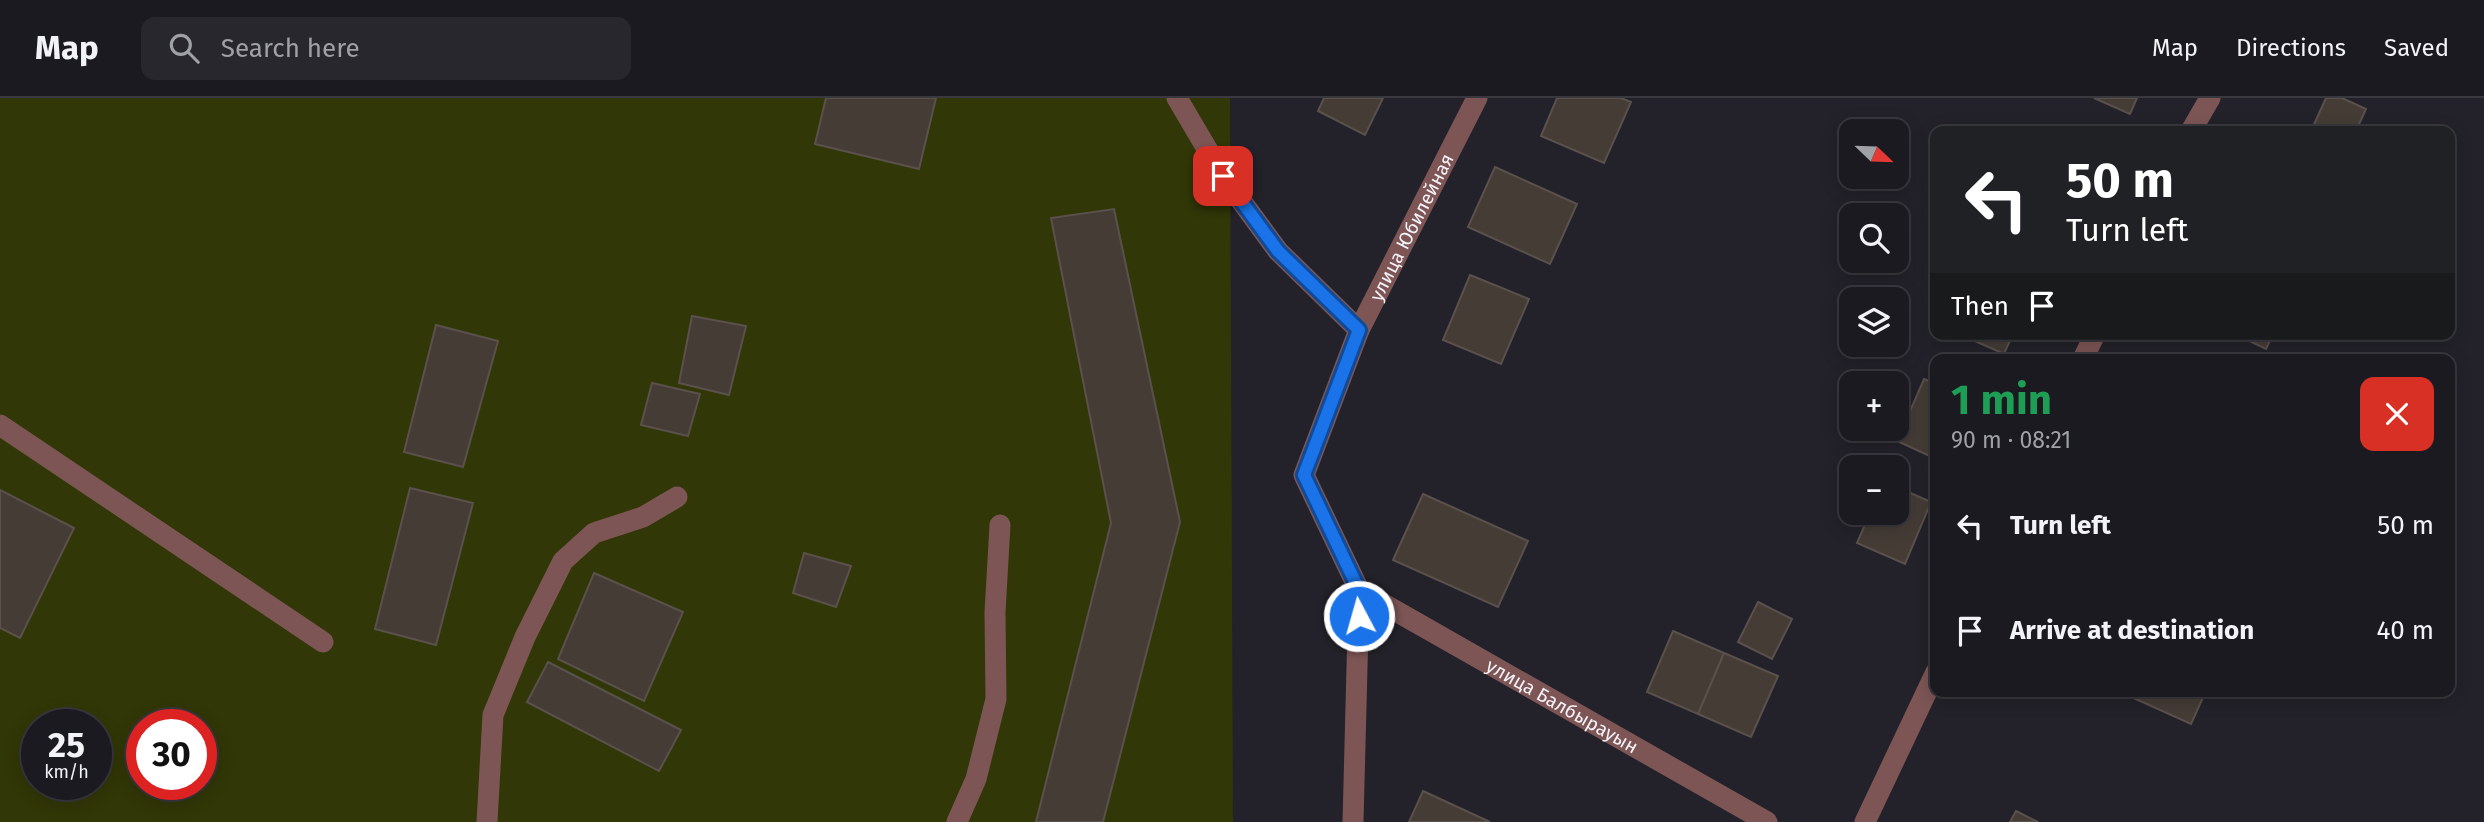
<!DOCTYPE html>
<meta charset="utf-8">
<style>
:root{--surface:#1a1a20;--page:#27272d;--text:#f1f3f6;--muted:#9fa1a5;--line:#38383e}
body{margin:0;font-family:"Fira Sans",sans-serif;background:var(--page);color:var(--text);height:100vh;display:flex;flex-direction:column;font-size:26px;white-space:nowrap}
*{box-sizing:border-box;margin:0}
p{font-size:23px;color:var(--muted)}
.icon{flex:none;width:38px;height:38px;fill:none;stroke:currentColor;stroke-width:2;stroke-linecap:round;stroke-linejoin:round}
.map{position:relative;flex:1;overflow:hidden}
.details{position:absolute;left:1930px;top:256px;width:525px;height:343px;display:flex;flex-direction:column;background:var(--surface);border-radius:14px;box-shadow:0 4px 18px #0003,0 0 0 2px var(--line)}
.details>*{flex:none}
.hud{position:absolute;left:1930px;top:28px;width:525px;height:214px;border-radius:14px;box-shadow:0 4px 18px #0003,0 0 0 2px var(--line);background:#202124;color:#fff;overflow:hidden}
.needle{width:46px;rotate:113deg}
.controls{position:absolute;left:1839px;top:21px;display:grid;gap:14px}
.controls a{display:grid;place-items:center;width:70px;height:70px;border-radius:14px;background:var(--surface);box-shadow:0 4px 18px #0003,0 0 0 2px var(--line);font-size:35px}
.speed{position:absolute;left:21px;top:611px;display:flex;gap:14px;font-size:35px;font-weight:700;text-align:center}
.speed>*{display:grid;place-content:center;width:91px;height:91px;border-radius:50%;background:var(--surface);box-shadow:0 4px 18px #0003,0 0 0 2px var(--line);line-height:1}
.speed small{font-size:18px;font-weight:400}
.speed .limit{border:10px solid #d22;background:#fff;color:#111}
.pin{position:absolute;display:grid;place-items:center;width:60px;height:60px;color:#fff;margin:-30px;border-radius:14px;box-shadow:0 4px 10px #0006}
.me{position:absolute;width:77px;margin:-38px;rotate:354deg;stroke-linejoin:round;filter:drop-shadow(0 0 5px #0008)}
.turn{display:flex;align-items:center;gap:24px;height:147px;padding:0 21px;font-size:32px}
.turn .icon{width:91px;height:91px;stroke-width:2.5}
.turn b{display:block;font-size:49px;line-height:60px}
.then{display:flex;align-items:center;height:66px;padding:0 21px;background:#0003;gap:14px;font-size:26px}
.round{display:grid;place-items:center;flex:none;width:74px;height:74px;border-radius:14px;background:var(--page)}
.summary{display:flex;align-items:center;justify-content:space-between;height:119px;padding:0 21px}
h1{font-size:42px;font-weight:700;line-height:52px;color:#1e9e55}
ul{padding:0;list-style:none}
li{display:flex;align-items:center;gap:21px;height:105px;padding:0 21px}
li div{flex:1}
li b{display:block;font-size:26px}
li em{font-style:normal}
header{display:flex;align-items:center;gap:42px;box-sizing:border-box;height:98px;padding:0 35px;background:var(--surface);border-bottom:2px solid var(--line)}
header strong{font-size:33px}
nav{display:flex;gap:38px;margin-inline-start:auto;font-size:24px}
.search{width:490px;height:63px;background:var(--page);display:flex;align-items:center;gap:18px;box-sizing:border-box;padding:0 24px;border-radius:14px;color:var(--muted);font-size:26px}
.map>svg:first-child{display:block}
.green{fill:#323707;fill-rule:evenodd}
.building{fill:#453c36;stroke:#5b514c;stroke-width:2}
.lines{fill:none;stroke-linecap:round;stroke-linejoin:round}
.minor{stroke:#7d5555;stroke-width:21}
.route-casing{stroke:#114b97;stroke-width:18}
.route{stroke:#1a73e8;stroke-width:12}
.labels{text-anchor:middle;stroke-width:5;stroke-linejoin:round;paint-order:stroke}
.street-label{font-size:19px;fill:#f4f3f9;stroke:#23222a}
</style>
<header>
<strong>Map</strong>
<div class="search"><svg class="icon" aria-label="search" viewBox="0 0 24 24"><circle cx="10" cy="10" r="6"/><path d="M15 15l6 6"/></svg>Search here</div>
<nav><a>Map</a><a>Directions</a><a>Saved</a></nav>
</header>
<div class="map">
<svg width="2484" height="724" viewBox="0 0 2484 724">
<rect width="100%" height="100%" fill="#23222a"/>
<path class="green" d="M 0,0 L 1230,0 L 1233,724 L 0,724 ZM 37,626 L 96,626 L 96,686 L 37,686 ZM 142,626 L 201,626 L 201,686 L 142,686 Z"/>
<path class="building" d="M 826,0 L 936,0 L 919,71 L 815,46 Z
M 1324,0 L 1383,0 L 1365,37 L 1318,13 Z
M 1557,0 L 1621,0 L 1631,4 L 1604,65 L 1541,38 Z
M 2094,0 L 2137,0 L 2130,16 Z
M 2326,0 L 2342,0 L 2366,11 L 2356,33 L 2311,33 Z
M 1495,69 L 1577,106 L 1550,166 L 1468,129 Z
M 1114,111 L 1180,424 L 1103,724 L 1036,724 L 1111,425 L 1051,120 Z
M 1470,177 L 1529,201 L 1501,266 L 1443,242 Z
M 692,218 L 746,228 L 729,297 L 679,285 Z
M 436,227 L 498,243 L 463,369 L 404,354 Z
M 1959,236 L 2013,236 L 2004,256 Z
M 2235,236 L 2273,236 L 2266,251 Z
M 1924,281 L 1936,286 L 1936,361 L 1897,343 Z
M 652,285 L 700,296 L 688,338 L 641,327 Z
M 1897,389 L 1931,404 L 1905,466 L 1857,445 L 1870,415 L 1897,415 Z
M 410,390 L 473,405 L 436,547 L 375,531 Z
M 0,392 L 74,430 L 20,540 L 0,530 Z
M 1423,396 L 1528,443 L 1498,509 L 1393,462 Z
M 804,455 L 851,468 L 836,509 L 793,495 Z
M 594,475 L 683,514 L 644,603 L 558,561 Z
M 1758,504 L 1792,521 L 1772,561 L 1738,544 Z
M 1673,533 L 1724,555 L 1698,616 L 1647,594 Z
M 1724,555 L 1778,578 L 1751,639 L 1698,616 Z
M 548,564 L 681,632 L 659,673 L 527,604 Z
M 2118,593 L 2206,593 L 2191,626 Z
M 1423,693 L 1490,724 L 1409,724 Z
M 2016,713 L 2038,724 L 2010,724 Z"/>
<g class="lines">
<g class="minor">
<path d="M 1177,0 L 1223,78 L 1278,153 L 1359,232"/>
<path d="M 2191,33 L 2210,0"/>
<path d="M 2083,261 L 2095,236"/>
<path d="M 0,327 L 323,544"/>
<path id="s1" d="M 1359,492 L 1767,724"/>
<path d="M 487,724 L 493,617 L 525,539 L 563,463 L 594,435 L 643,419 L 677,399"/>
<path d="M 957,724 L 976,681 L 996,601 L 995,514 L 1000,427"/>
<path id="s2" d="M 1353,724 L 1359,492 L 1304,377 L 1359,232 L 1477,0"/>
<path d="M 1865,724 L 1936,574"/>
</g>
</g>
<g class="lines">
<g class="route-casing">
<path id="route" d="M 1223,78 L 1278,153 L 1359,232 L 1304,377 L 1359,492 L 1359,518"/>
</g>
<use href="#route" class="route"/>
</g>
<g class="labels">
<g class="street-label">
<text dy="7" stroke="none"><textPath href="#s2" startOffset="630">улица Юбилейная</textPath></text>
<text dy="7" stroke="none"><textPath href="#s1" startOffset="234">улица Балбырауын</textPath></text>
</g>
</g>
</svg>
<div class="controls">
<a><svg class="needle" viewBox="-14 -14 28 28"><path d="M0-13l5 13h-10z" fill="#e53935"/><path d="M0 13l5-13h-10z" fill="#9fa1a5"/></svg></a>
<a><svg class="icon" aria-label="search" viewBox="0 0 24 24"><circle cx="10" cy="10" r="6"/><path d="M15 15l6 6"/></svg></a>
<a><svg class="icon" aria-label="layers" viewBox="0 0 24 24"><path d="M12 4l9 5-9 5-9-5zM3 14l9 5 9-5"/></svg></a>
<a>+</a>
<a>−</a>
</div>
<div class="speed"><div>25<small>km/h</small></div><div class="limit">30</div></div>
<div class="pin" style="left:1223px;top:78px;background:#d93025"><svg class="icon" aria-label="arrive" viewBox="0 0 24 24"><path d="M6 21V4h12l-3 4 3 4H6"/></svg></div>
<svg class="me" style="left:1359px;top:518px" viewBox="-20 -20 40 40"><circle r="17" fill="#1a73e8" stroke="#fff" stroke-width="3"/><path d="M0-11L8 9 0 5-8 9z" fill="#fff"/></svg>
<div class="hud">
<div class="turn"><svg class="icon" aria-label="left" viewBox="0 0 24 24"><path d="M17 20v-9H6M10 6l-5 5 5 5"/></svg><div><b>50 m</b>Turn left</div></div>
<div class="then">Then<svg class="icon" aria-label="arrive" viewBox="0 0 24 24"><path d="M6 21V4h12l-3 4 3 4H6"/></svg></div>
</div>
<section class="details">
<div class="summary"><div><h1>1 min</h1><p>90 m · 08:21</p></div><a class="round" style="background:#d93025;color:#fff"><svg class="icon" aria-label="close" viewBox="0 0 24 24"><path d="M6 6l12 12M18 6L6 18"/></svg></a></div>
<ul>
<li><svg class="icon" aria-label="left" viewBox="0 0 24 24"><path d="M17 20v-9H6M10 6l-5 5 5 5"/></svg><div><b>Turn left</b></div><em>50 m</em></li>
<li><svg class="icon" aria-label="arrive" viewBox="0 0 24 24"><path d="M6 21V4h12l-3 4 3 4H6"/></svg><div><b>Arrive at destination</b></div><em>40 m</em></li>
</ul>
</section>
</div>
